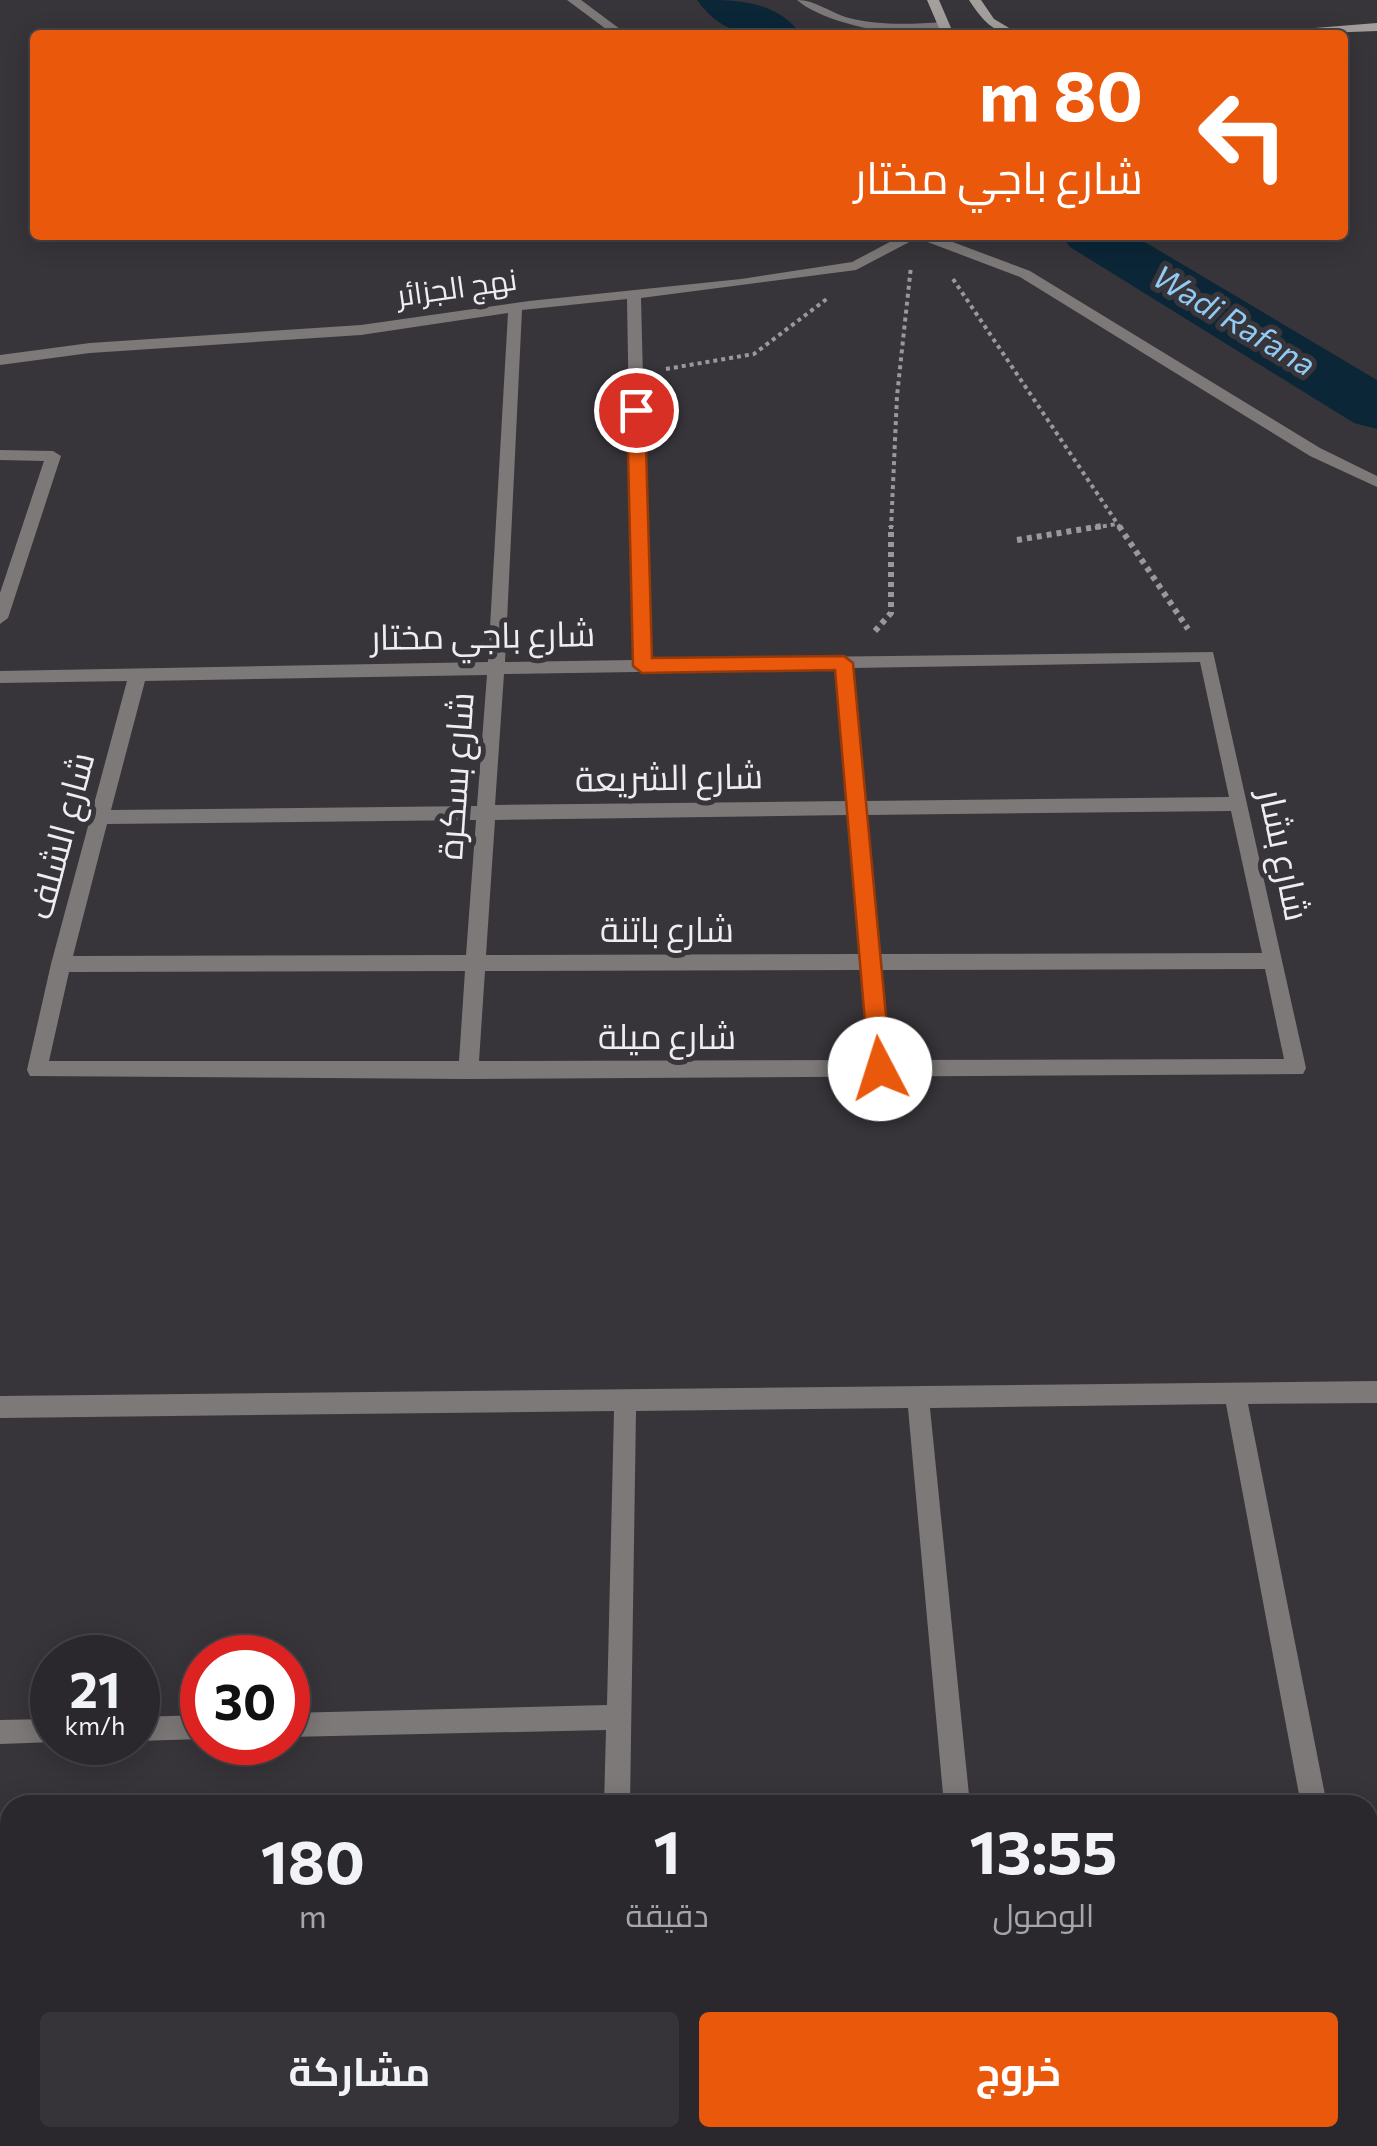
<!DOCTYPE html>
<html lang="ar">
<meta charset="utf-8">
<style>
:root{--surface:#2a282c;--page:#363438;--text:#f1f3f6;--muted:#a5a6a9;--line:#464448;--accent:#ea580c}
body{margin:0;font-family:Commissioner,Cairo,sans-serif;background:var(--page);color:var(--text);direction:rtl;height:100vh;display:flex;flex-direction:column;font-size:38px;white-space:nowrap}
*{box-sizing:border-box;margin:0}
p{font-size:32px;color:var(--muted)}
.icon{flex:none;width:55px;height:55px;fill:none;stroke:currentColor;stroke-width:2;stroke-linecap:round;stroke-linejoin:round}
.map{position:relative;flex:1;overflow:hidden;direction:ltr}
.drawer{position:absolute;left:0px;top:1795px;width:1378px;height:352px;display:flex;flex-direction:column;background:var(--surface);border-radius:30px 30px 0 0;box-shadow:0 5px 25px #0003,0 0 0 2px var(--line);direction:rtl}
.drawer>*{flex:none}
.guide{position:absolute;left:30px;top:30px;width:1318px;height:210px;border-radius:10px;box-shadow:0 5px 25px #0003,0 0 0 2px var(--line);direction:rtl;background:#ea580c;color:#fff;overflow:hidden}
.speed{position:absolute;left:30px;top:1635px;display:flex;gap:20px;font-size:50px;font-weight:700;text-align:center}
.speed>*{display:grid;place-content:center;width:130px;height:130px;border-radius:50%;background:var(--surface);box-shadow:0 5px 25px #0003,0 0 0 2px var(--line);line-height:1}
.speed small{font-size:25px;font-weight:400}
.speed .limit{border:15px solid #d22;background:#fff;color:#111}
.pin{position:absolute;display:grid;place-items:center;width:85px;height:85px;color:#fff;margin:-42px;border:5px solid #fff;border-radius:50%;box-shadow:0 2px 10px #0007}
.me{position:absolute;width:110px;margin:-55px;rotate:355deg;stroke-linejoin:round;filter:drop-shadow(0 0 8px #0008)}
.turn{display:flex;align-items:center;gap:35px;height:210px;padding:0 40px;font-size:45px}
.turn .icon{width:130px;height:130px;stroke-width:2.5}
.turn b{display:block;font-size:70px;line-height:85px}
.eta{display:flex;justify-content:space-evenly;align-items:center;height:170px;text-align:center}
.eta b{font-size:60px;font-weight:700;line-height:70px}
.primary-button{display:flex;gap:20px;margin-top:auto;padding:20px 40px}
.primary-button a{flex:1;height:115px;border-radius:10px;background:var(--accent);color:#fff;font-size:40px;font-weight:700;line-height:115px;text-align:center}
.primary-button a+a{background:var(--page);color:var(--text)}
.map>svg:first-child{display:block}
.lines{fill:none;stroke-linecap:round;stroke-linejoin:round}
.river{fill:#0b2637;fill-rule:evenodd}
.path-far1{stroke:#9a989c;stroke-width:4;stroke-dasharray:4 4;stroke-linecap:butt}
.path{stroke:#9a989c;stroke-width:6;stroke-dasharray:5 5;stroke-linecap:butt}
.street{fill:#7d7978;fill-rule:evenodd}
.secondary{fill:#a49f9d;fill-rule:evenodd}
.route{fill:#ea580c;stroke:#983908;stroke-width:2.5}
.labels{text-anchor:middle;stroke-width:10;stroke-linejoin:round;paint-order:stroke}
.far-street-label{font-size:30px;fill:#efedf1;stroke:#38353a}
.far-water-label{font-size:32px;font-style:italic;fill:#8fcbf5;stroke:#38353a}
.street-label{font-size:35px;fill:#efedf1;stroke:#38353a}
</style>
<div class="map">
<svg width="1377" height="2146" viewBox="0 0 1377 2146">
<rect width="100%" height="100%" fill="#38353a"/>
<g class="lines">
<path class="river" d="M 697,0 C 740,0 775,0 802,35 C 759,35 725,40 697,0 Z
M 1062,235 L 1133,235 L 1377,380 L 1377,429 L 1354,423 L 1070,247 Z"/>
<path class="path-far1" d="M 953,279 L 1121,529
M 666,369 L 754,354 L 828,298
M 891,529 L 897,396 L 911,266
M 1087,529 L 1117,524"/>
<path class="path" d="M 1119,526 L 1188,629
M 1017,540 L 1102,526
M 875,631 L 891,613 L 891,526"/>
<path class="street" d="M 567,0 L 581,0 L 628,35 L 614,35 Z
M 797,0 C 816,0 830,13 849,18 C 880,26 912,24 944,22 L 950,26 C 917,44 825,25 797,0 Z
M 903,235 L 934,235 L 1030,271 L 1320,448 L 1377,476 L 1377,487 L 1310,456 L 1020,277 L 917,238 L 856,270 L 641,298 L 650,659 L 1213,652 L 1306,1068 L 1303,1074 L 468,1079 L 30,1076 L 27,1070 L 51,964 L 127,681 L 0,683 L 0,671 L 488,662 L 508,313 L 361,335 L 90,353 L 0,365 L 0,355 L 90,343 L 361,325 L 529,301 L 741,279 L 852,262 ZM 627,299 L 633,660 L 505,662 L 522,310 ZM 1200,662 L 1229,797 L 865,801 L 853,668 ZM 836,669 L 847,801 L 495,805 L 504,674 ZM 487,675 L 477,806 L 111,810 L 145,681 ZM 1231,811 L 1262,953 L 879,954 L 867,815 ZM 848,815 L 860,954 L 486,955 L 495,820 ZM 476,820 L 466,955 L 73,956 L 107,824 ZM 1265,969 L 1284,1059 L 889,1060 L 881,970 ZM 862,970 L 869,1060 L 479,1061 L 485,971 ZM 465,971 L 459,1061 L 49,1061 L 69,972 Z
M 0,450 L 53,451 L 61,456 L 8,618 L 0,624 L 0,593 L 44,461 L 0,460 Z
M 1377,1381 L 1377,1403 L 1248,1404 L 1327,1805 L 1301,1805 L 1226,1404 L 930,1408 L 970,1805 L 944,1805 L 908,1408 L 636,1411 L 630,1805 L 604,1805 L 606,1730 L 288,1737 L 288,1713 L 607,1705 L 614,1411 L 0,1418 L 0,1396 Z
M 202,1715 L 202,1739 L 138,1741 L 138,1717 Z
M 52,1719 L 54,1742 L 0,1744 L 0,1720 Z
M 1368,2075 L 1377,2079 L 1377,2146 L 1366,2146 L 1363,2138 L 1368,2138 Z
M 0,2127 L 10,2127 L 10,2138 L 412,2138 L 416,2146 L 0,2146 Z
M 596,2138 L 624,2138 L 624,2146 L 596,2146 Z
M 975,2138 L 1003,2138 L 1003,2146 L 975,2146 Z"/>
<path class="secondary" d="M 927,0 L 939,0 L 954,35 L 942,35 Z
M 969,0 L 981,0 L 994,19 L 1021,35 C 994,35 983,21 969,0 Z
M 1377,23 L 1377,31 L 1271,35 L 1277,31 Z"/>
</g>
<path class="route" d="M 636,405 L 645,410 L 652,658 L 844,656 L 853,663 L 891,1069 L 888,1076 L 872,1076 L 869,1069 L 835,670 L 642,673 L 633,666 L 627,410 Z"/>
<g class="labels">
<g class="far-street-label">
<text transform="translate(457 288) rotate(-8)" y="10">نهج الجزائر</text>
</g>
<g class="far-water-label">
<text transform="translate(1234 321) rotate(31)" y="11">Wadi Rafana</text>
</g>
<g class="street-label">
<text transform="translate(483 636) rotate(-1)" y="12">شارع باجي مختار</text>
<text transform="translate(456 776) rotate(-86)" y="12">شارع بسكرة</text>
<text transform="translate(669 778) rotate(-1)" y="12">شارع الشريعة</text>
<text transform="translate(61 836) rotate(-75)" y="12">شارع الشلف</text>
<text transform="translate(1284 855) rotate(78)" y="12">شارع بشار</text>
<text x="667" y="942">شارع باتنة</text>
<text x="667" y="1049">شارع ميلة</text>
</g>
</g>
</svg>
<div class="speed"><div>21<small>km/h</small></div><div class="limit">30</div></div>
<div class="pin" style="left:636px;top:410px;background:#d93025"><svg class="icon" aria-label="arrive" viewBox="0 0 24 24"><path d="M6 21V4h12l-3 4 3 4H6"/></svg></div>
<svg class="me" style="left:880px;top:1069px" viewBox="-20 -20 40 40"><circle r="19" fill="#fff"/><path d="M0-13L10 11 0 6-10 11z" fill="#ea580c"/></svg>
<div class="guide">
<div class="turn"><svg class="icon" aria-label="left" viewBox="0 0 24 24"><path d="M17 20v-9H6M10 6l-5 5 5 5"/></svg><div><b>80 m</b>شارع باجي مختار</div></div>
</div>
<section class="drawer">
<div class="eta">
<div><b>13:55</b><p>الوصول</p></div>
<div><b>1</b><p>دقيقة</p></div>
<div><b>180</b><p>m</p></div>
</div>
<div class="primary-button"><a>خروج</a><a>مشاركة</a></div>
</section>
</div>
